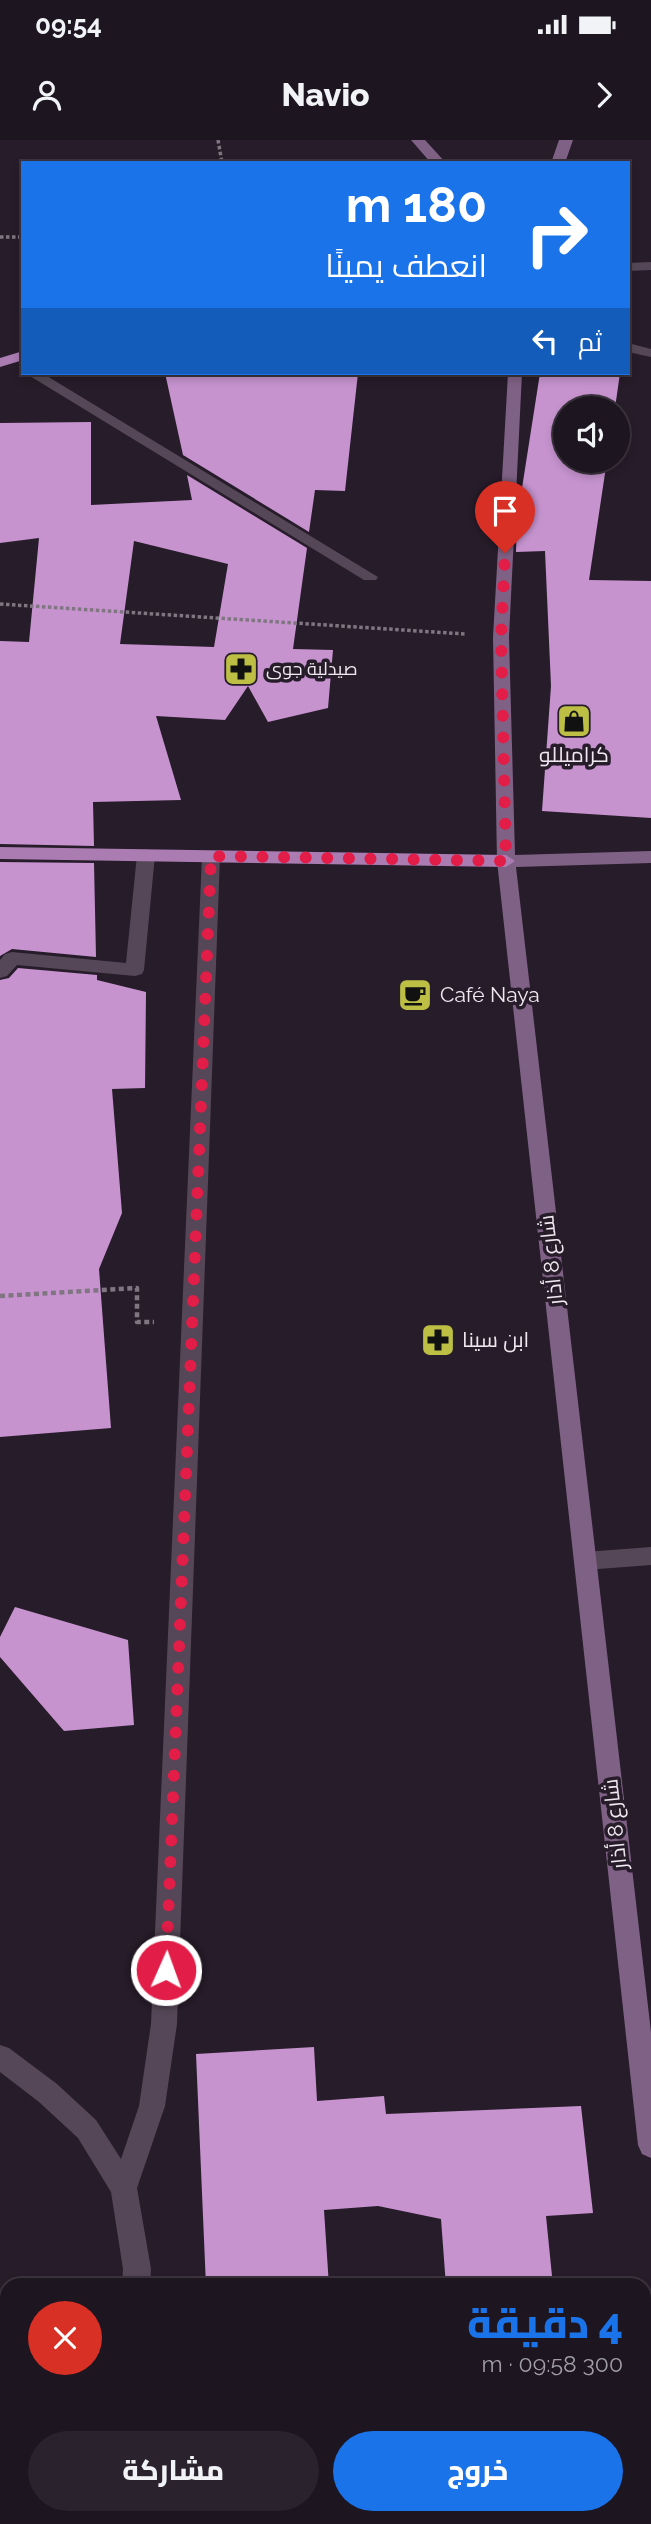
<!DOCTYPE html>
<html lang="ar">
<meta charset="utf-8">
<style>
:root{--surface:#1d1520;--page:#2a222d;--text:#f1f3f6;--muted:#a09fa5;--line:#3b343e;--accent:#1a73e8}
body{margin:0;font-family:Raleway,Cairo,sans-serif;background:var(--page);color:var(--text);direction:rtl;height:100vh;display:flex;flex-direction:column;font-size:26px;white-space:nowrap}
*{box-sizing:border-box;margin:0}
p{font-size:23px;color:var(--muted)}
.icon{flex:none;width:38px;height:38px;fill:none;stroke:currentColor;stroke-width:2;stroke-linecap:round;stroke-linejoin:round}
.map{position:relative;flex:1;overflow:hidden;direction:ltr}
.drawer{position:absolute;left:0px;top:2138px;width:651px;height:247px;display:flex;flex-direction:column;background:var(--surface);border-radius:21px 21px 0 0;box-shadow:0 4px 10px #0003,0 0 0 2px var(--line);direction:rtl}
.drawer>*{flex:none}
.guide{position:absolute;left:21px;top:21px;width:609px;height:214px;border-radius:0px;box-shadow:0 4px 10px #0003,0 0 0 2px var(--line);direction:rtl;background:#1a73e8;color:#fff;overflow:hidden}
.controls{position:absolute;left:553px;top:256px;display:grid;gap:14px}
.controls a{display:grid;place-items:center;width:77px;height:77px;border-radius:50%;background:var(--surface);box-shadow:0 4px 10px #0003,0 0 0 2px var(--line);font-size:35px}
.pin{position:absolute;display:grid;place-items:center;width:60px;height:60px;color:#fff;margin:-72px -30px;border-radius:50% 50% 50% 0;rotate:-45deg;box-shadow:0 0 7px #0007}
.pin .icon{rotate:45deg}
.me{position:absolute;width:77px;margin:-38px;rotate:2deg;stroke-linejoin:round;filter:drop-shadow(0 0 5px #0008)}
.turn{display:flex;align-items:center;gap:24px;height:147px;padding:0 28px;font-size:32px}
.turn .icon{width:91px;height:91px;stroke-width:2.5}
.turn b{display:block;font-size:49px;line-height:60px}
.then{display:flex;align-items:center;height:66px;padding:0 28px;background:#0003;gap:14px;font-size:26px}
.round{display:grid;place-items:center;flex:none;width:74px;height:74px;border-radius:37px;background:var(--page)}
.overview{display:flex;align-items:center;justify-content:space-between;height:119px;padding:0 28px}
h1{font-size:42px;font-weight:800;line-height:52px;color:var(--accent)}
.button{display:flex;gap:14px;margin-top:auto;padding:14px 28px}
.button a{flex:1;height:80px;border-radius:42px;background:var(--accent);color:#fff;font-size:28px;font-weight:800;line-height:80px;text-align:center}
.button a+a{background:var(--page);color:var(--text)}
.status{display:flex;justify-content:space-between;align-items:center;height:49px;padding:0 35px;background:var(--surface);direction:ltr}
.status svg{height:19px;fill:currentColor}
header{display:flex;justify-content:space-between;align-items:center;height:91px;padding:0 28px;background:var(--surface);font-size:32px;font-weight:800}
.map>svg:first-child{display:block}
.building{fill:#c693cf;fill-rule:evenodd}
.lines{fill:none;stroke-linecap:round;stroke-linejoin:round}
.path-far1{stroke:#807682;stroke-width:3.5;stroke-dasharray:3.5 2.5;stroke-linecap:butt}
.path{stroke:#807682;stroke-width:4.5;stroke-dasharray:5 3.5;stroke-linecap:butt}
.lane{fill:#554757;fill-rule:evenodd}
.street{fill:#554757;fill-rule:evenodd}
.secondary{fill:#7f6185;fill-rule:evenodd}
.primary{fill:#aa7cb2;fill-rule:evenodd}
.route{stroke:#e11d48;stroke-width:12;stroke-dasharray:0 21.6}
.labels{text-anchor:middle;stroke-width:7;stroke-linejoin:round;paint-order:stroke}
.far-poi-label{font-size:18px;fill:#f0e8f1;stroke:#271c2a;text-anchor:start}
.poi-label{font-size:21px;fill:#f0e8f1;stroke:#271c2a;text-anchor:start}
.street-label{font-size:21px;fill:#f0e8f1;stroke:#271c2a}
</style>
<div class="status"><b>09:54</b><svg viewBox="0 0 49 12"><path d="M0 12V9h3v3zM5 12V6h3v6zM10 12V3h3v9zM15 12V0h3v12zM26 1h20v11H26zM47 4h2v5h-2z"/></svg></div>
<header><svg class="icon" aria-label="forward" viewBox="0 0 24 24"><path d="M9 5l7 7-7 7"/></svg>Navio<svg class="icon" aria-label="person" viewBox="0 0 24 24"><circle cx="12" cy="8" r="4"/><path d="M4 21q1-7 8-7t8 7"/></svg></header>
<div class="map">
<svg width="651" height="2384" viewBox="0 0 651 2384">
<rect width="100%" height="100%" fill="#271c2a"/>
<path class="building" d="M 165,233 L 358,233 L 345,351 L 315,350 L 309,392 L 183,315 Z
M 540,233 L 620,233 L 615,268 L 565,268 L 565,320 L 607,320 L 589,440 L 651,441 L 651,678 L 542,671 L 551,546 L 545,411 L 516,412 L 517,380 Z
M 91,282 L 91,365 L 192,360 L 187,335 L 307,408 L 293,509 L 333,510 L 328,568 L 268,582 L 248,546 L 225,580 L 156,576 L 181,660 L 93,662 L 94,706 L 0,704 L 0,501 L 29,502 L 39,398 L 0,403 L 0,283 ZM 134,401 L 228,424 L 214,507 L 120,504 Z
M 0,722 L 94,723 L 96,817 L 12,809 L 0,816 Z
M 18,828 L 97,835 L 97,840 L 146,852 L 145,948 L 112,949 L 122,1073 L 99,1129 L 111,1288 L 0,1297 L 0,840 L 9,838 Z
M 15,1467 L 128,1500 L 134,1585 L 64,1591 L 0,1517 L 0,1497 Z
M 314,1907 L 317,1961 L 384,1956 L 386,1974 L 581,1966 L 593,2073 L 546,2076 L 553,2146 L 446,2146 L 441,2079 L 378,2066 L 324,2070 L 329,2146 L 206,2146 L 196,1914 Z"/>
<g class="lines">
<path class="path-far1" d="M 218,0 L 222,23
M 0,97 L 23,97
M 0,464 L 465,494"/>
<path class="path" d="M 0,1156 L 137,1148 L 137,1182 L 154,1182"/>
<path class="lane" d="M 651,122 L 651,130 L 628,131 L 628,123 Z"/>
<path class="street" d="M 628,203 L 651,209 L 651,217 L 628,212 Z
M 25,233 L 42,233 L 378,437 L 376,440 L 364,440 Z
M 146,709 L 155,715 L 144,830 L 142,834 L 135,836 L 17,825 L 7,836 L 0,838 L 0,820 L 5,814 L 12,812 L 126,823 L 137,715 Z
M 211,710 L 220,716 L 177,1884 L 165,1966 L 137,2048 L 151,2129 L 150,2146 L 122,2146 L 123,2129 L 111,2052 L 78,1998 L 39,1962 L 0,1932 L 0,1905 L 9,1908 L 57,1944 L 96,1980 L 121,2019 L 139,1966 L 151,1884 L 202,716 Z
M 651,1407 L 651,1425 L 585,1430 L 577,1428 L 574,1421 L 577,1414 L 585,1412 Z
M 103,2378 L 131,2378 L 130,2384 L 102,2384 Z"/>
<path class="secondary" d="M 411,0 L 425,0 L 446,23 L 431,23 Z
M 559,0 L 573,0 L 565,23 L 551,23 Z
M 508,233 L 522,233 L 509,497 L 515,715 L 651,711 L 651,723 L 516,727 L 651,1892 L 651,2018 L 642,2014 L 638,2005 L 497,721 L 493,497 Z
M 651,2230 L 651,2275 L 644,2278 L 644,2233 Z
M 455,2378 L 499,2378 L 497,2384 L 453,2384 Z"/>
<path class="primary" d="M 23,211 L 23,220 L 0,227 L 0,218 Z
M 0,707 L 506,715 L 515,721 L 506,727 L 0,719 Z"/>
</g>
<g class="lines">
<path class="route" d="M 166,1830 L 211,716 L 506,721 L 501,497 L 505,413"/>
</g>
<defs>
<g id="pharmacy-square" transform="scale(1.75)"><rect x="-9" y="-9" width="18" height="18" rx="4" fill="#bcbf44" stroke="#271c2a"/><path d="M-2-6h4v4h4v4h-4v4h-4v-4h-4v-4h4Z" fill="#111"/></g>
<g id="shop-square" transform="scale(1.75)"><rect x="-9" y="-9" width="18" height="18" rx="4" fill="#bcbf44" stroke="#271c2a"/><path d="M-5-2.5h2.3a2.7 3.5 0 0 1 5.4 0H5L5.5 6h-11ZM-1.5-2.5h3a1.5 2.3 0 0 0-3 0Z" fill="#111"/></g>
<g id="cafe-square" transform="scale(1.75)"><rect x="-9" y="-9" width="18" height="18" rx="4" fill="#bcbf44" stroke="#271c2a"/><path d="M-5.5-4.5H6V0H3Q3 3.5 0 3.5H-2.5Q-5.5 3.5-5.5 0ZM3-3.2v2h1.7v-2ZM-6 4.5H4V6H-6Z" fill="#111"/></g>
</defs>
<g fill-rule="evenodd">
<use href="#pharmacy-square" x="241" y="529"/>
<use href="#shop-square" x="574" y="581"/>
<use href="#cafe-square" x="415" y="855"/>
<use href="#pharmacy-square" x="438" y="1200"/>
</g>
<g class="labels">
<g class="far-poi-label">
<text x="266" y="535">صيدلية جوى</text>
</g>
<g class="poi-label">
<text x="574" y="622" text-anchor="middle">كراميللو</text>
<text x="440" y="862">Café Naya</text>
<text x="462" y="1207">ابن سينا</text>
</g>
<g class="street-label">
<text transform="translate(551 1120) rotate(-96)" y="7">شارع 8 أذار</text>
<text transform="translate(615 1684) rotate(-96)" y="7">شارع 8 أذار</text>
</g>
</g>
</svg>
<div class="controls">
<a><svg class="icon" aria-label="sound" viewBox="0 0 24 24"><path d="M4 9h4l5-4v14l-5-4H4zM17 9q2 3 0 6"/></svg></a>
</div>
<div class="pin" style="left:505px;top:413px;background:#d93025"><svg class="icon" aria-label="arrive" viewBox="0 0 24 24"><path d="M6 21V4h12l-3 4 3 4H6"/></svg></div>
<svg class="me" style="left:166px;top:1830px" viewBox="-20 -20 40 40"><circle r="17" fill="#e11d48" stroke="#fff" stroke-width="3"/><path d="M0-11L8 9 0 5-8 9z" fill="#fff"/></svg>
<div class="guide">
<div class="turn"><svg class="icon" aria-label="right" viewBox="0 0 24 24"><path d="M7 20v-9h11M14 6l5 5-5 5"/></svg><div><b>180 m</b>انعطف يمينًا</div></div>
<div class="then">ثم<svg class="icon" aria-label="left" viewBox="0 0 24 24"><path d="M17 20v-9H6M10 6l-5 5 5 5"/></svg></div>
</div>
<section class="drawer">
<div class="overview"><div><h1>4 دقيقة</h1><p>300 m · 09:58</p></div><a class="round" style="background:#d93025;color:#fff"><svg class="icon" aria-label="close" viewBox="0 0 24 24"><path d="M6 6l12 12M18 6L6 18"/></svg></a></div>
<div class="button"><a>خروج</a><a>مشاركة</a></div>
</section>
</div>
